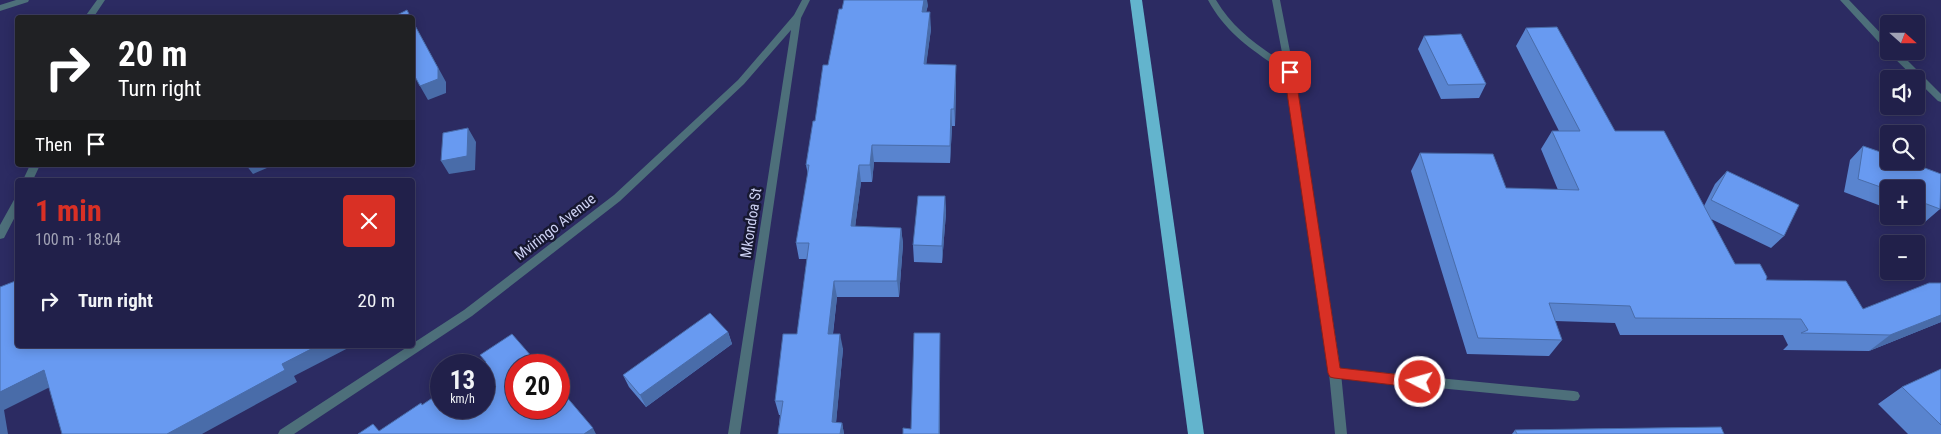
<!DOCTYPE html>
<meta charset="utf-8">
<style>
:root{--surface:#21204a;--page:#2d2d54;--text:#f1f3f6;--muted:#a2a3b5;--line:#3e3e62;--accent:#d93025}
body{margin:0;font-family:"Roboto Condensed",sans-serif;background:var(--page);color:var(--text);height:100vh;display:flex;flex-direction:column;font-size:19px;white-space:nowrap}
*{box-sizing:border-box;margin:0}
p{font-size:16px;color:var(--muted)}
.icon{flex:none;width:28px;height:28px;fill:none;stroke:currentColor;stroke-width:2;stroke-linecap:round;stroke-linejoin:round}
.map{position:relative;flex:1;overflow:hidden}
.drawer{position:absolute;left:15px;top:178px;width:400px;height:170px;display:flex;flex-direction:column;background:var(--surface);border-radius:5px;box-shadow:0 2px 12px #0003,0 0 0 1px var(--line)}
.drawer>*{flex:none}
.top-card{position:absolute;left:15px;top:15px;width:400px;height:152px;border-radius:5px;box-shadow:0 2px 12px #0003,0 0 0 1px var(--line);background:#202124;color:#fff;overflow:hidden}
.needle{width:32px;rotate:111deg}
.fabs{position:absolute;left:1880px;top:15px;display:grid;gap:10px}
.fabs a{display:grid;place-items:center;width:45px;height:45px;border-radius:5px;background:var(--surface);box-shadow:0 2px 12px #0003,0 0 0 1px var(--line);font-size:25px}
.speed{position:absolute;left:430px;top:354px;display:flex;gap:10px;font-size:25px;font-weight:700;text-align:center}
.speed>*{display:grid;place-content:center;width:65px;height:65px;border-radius:50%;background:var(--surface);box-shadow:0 2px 12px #0003,0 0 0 1px var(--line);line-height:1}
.speed small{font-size:12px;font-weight:400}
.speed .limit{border:8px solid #d22;background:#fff;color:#111}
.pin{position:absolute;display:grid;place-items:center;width:42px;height:42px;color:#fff;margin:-21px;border-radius:10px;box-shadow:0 2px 8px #0006}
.me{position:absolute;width:55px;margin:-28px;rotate:276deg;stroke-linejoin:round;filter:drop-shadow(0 0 4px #0008)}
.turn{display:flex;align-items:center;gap:18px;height:105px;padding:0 20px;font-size:22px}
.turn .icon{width:65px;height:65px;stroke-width:2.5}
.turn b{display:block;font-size:35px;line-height:42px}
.then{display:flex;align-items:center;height:48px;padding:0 20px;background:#0003;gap:10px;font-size:19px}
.round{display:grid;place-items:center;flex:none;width:52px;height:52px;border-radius:5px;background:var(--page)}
.overview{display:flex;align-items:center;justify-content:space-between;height:85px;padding:0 20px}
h1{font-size:30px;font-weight:700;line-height:38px;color:var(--accent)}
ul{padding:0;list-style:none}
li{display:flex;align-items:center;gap:15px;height:75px;padding:0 20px}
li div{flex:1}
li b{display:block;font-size:19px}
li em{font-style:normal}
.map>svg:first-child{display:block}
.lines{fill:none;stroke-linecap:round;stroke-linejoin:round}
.service{fill:#4d6f7a;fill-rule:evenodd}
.minor{fill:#4d6f7a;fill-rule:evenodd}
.trunk{fill:#63b4cd;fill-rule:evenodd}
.wall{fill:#5984cf}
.shaded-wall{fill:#496ca9}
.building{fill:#689af1;stroke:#496ca9}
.route{fill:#d93025;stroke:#8d1f18}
.labels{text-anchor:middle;stroke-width:5;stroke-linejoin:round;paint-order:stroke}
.street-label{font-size:15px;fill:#cdd1f3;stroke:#171831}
</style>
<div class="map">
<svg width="1941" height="434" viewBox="0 0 1941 434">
<rect width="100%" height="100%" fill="#2c2b62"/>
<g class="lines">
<path class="service" d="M 1335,368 L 1574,391 L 1578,392 L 1580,396 L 1578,400 L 1574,401 L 1335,378 L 1331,376 L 1329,373 L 1331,370 Z"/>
<path class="minor" d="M 16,0 L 29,0 L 28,2 L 0,11 L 0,5 Z
M 97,0 L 105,0 L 93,18 L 84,18 Z
M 802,0 L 810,0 L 801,18 L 740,434 L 728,434 L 791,30 L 744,84 L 620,201 L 472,316 L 294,434 L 278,434 L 280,430 L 464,310 L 614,195 L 738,80 L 794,15 Z
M 1208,0 L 1216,0 C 1233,29 1257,45 1284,63 L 1272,0 L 1280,0 L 1294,72 L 1341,373 L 1347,434 L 1335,434 L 1329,373 L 1286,73 C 1254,51 1227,35 1208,0 Z
M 1840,0 L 1849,0 L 1889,42 L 1889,51 L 1898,51 L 1941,94 L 1941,102 L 1938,101 L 1886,50 Z
M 30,165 L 40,165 L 33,180 L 23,180 Z
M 18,197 L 18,211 L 4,238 L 0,239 L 0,225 L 15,198 Z"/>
<path class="trunk" d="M 1130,0 L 1142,0 L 1204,434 L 1188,434 Z"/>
</g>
<path class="wall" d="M 928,5 L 926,12 L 931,29 L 926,64 L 956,82 L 955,126 L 952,126 L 950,163 L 874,162 L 872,182 L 861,182 L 855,227 L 901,228 L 903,244 L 899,297 L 837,297 L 833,334 L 843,349 L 836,422 L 842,423 L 844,434 L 778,434 L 780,415 L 779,415 L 775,401 L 797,334 L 807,259 L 799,259 L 796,243 L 808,175 L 806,165 L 828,65 Z
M 1526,28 L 1615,131 L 1704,206 L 1715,184 L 1727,171 L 1784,236 L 1771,248 L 1711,219 L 1735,264 L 1766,280 L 1863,309 L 1941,322 L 1869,351 L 1783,350 L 1788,345 L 1783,335 L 1620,335 L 1615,323 L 1555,321 L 1562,340 L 1549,356 L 1467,354 L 1411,171 L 1420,153 L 1506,188 L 1558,190 L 1541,149 L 1552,131 L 1559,131 L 1516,46 Z
M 1424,36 L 1486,84 L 1479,98 L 1441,99 L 1418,49 Z
M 1863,146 L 1889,155 L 1889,161 L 1906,161 L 1941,174 L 1940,209 L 1925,222 L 1910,216 L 1916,216 L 1916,189 L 1889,189 L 1889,209 L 1844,192 L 1850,160 Z
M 945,196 L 946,213 L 942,263 L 914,262 L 913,245 Z
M 728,332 L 732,344 L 646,407 L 629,387 L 623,375 Z
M 1941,369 L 1941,434 L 1908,434 L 1878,404 L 1902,387 Z
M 1515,430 L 1724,434 L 1512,434 Z"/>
<path class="shaded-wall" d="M 924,0 L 927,0 L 928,5 L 922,29 L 922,12 Z
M 930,12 L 931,29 L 924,82 L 924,64 Z
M 412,20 L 446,82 L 446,93 L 428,100 L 420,86 Z
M 956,65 L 956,82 L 955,126 L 954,109 Z
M 951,109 L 952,126 L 950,163 L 950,146 Z
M 468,128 L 476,142 L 475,170 L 449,174 L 441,161 Z
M 872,145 L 874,162 L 872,182 L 870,165 Z
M 246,165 L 274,165 L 253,174 Z
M 859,165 L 861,182 L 853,243 L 851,226 Z
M 945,196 L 946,213 L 942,263 L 942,246 Z
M 901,228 L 903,244 L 899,297 L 897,281 Z
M 834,281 L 837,297 L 831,349 L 828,334 Z
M 1941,315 L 1941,322 L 1869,351 L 1890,335 Z
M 728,332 L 732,344 L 646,407 L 640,395 Z
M 940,333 L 940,434 L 939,434 Z
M 840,334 L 843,349 L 835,434 L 832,422 Z
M 319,345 L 354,345 L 294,376 L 297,382 L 202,434 L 167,434 L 282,364 Z
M 44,370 L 60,382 L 4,410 L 8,434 L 0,434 L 0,392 Z
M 842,423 L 844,434 L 840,434 Z
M 593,428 L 596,434 L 584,434 Z"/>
<path class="building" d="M 844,0 L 924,0 L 922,12 L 930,12 L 924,64 L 956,65 L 954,109 L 951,109 L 950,146 L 872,145 L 870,165 L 859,165 L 851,226 L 901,228 L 897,281 L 834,281 L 828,334 L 840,334 L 832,422 L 842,423 L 840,434 L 778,434 L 783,401 L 775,401 L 783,334 L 797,334 L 809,243 L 796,243 L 809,165 L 806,165 L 813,121 L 815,121 L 823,65 L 828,65 L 839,9 L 842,9 Z
M 407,10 L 411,18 L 391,18 Z
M 412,20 L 438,68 L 438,79 L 420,86 L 412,71 Z
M 1557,27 L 1615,131 L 1664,131 L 1735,264 L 1760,264 L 1767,277 L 1766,280 L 1846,281 L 1863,309 L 1929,283 L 1941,283 L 1941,315 L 1890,335 L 1801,333 L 1808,330 L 1801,319 L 1635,318 L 1630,306 L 1549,303 L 1562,340 L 1478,338 L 1420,153 L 1493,154 L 1506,188 L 1579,190 L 1552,131 L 1580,131 L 1526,28 Z
M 1461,34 L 1486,84 L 1448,85 L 1424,36 Z
M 468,128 L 467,156 L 441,161 L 443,133 Z
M 1863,146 L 1889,155 L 1889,161 L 1906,161 L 1941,174 L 1940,209 L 1916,200 L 1916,189 L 1889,189 L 1889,190 L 1858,179 Z
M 1727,171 L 1799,205 L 1784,236 L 1711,200 Z
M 918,196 L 945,196 L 942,246 L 913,245 Z
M 18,280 L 18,345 L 319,345 L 282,364 L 285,370 L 167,434 L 62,434 L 44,370 L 0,392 L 0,287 Z
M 710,313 L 728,332 L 640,395 L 623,375 Z
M 914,333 L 940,333 L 939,434 L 903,434 L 903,428 L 911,429 Z
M 512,334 L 539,365 L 516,365 L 516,408 L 559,408 L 559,388 L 593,428 L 584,434 L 358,434 L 373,424 L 379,431 L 421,403 L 422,405 L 441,392 L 441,408 L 484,408 L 484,365 L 481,365 L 486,362 L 480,355 Z
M 1941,369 L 1941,425 L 1902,387 Z
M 1721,427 L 1724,434 L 1517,434 L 1515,430 Z"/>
<path class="route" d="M 1290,68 L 1295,72 L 1340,368 L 1420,377 L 1424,378 L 1426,382 L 1424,386 L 1420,388 L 1334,378 L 1330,377 L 1328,373 L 1284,72 Z"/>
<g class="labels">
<g class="street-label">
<text transform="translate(751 223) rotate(-81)" y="5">Mkondoa St</text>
<text transform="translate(555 227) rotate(-38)" y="5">Mviringo Avenue</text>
</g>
</g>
</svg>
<div class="fabs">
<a><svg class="needle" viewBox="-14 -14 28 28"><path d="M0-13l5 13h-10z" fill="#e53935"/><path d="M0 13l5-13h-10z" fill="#a2a3b5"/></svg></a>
<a><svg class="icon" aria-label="sound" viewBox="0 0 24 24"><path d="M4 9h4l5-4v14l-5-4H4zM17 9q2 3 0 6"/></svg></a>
<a><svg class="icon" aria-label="search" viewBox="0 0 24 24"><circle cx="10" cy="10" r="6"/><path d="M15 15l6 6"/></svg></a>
<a>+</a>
<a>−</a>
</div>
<div class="speed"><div>13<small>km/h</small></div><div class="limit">20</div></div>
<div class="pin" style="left:1290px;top:72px;background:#d93025"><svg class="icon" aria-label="arrive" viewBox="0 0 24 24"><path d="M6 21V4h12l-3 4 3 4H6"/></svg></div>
<svg class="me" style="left:1420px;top:382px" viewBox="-20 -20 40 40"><circle r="17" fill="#d93025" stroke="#fff" stroke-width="3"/><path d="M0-11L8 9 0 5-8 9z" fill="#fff"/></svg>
<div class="top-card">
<div class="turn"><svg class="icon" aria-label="right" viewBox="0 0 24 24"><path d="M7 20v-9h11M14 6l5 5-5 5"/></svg><div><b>20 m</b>Turn right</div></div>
<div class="then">Then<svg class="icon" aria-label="arrive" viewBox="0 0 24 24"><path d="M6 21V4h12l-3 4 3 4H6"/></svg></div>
</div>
<section class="drawer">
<div class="overview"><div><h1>1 min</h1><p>100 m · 18:04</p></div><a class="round" style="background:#d93025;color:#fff"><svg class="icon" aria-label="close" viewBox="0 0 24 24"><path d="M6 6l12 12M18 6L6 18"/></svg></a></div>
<ul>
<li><svg class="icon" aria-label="right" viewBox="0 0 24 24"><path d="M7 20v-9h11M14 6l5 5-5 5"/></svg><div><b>Turn right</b></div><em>20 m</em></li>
</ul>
</section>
</div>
